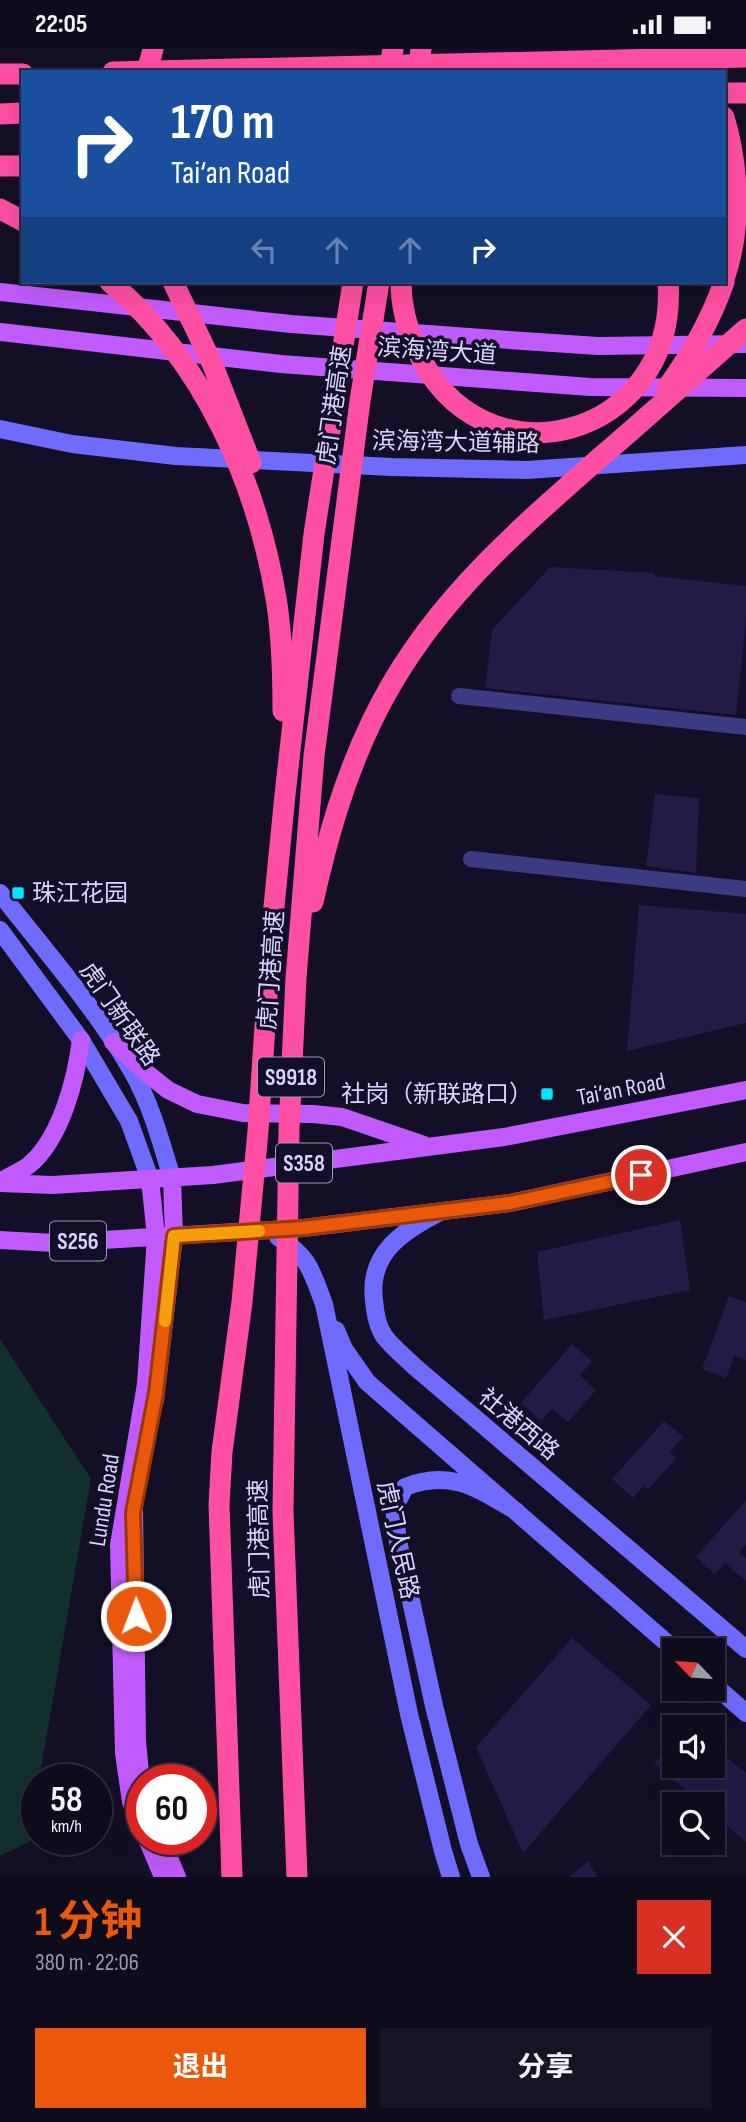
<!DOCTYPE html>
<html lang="zh">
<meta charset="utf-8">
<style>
:root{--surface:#0e0b1c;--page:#171425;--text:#f1f3f6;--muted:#9b9ba3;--line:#2e2b3b;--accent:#ea580c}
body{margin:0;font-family:"Sofia Sans Condensed","Noto Sans SC",sans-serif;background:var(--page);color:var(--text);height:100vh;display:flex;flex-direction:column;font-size:26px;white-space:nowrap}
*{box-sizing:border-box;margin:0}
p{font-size:23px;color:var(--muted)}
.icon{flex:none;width:38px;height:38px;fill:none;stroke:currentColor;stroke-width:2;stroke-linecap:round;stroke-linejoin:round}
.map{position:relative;height:1828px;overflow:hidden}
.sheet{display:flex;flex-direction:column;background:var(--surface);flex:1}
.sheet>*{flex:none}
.guide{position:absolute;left:21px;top:21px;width:705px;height:214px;border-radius:0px;box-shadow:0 7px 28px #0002,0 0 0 2px var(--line);background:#1a4fa0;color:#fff;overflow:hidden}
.needle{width:46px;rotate:295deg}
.controls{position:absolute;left:662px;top:1589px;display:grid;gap:14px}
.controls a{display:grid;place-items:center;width:63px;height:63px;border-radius:0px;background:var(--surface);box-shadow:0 7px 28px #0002,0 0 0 2px var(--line);font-size:35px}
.speed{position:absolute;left:21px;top:1715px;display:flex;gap:14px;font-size:35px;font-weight:700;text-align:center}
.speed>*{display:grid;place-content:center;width:91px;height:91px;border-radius:50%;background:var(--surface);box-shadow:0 7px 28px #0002,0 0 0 2px var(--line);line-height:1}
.speed small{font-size:18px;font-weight:400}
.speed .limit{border:10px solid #d22;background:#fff;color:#111}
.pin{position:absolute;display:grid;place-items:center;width:60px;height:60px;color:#fff;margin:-30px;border:4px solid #fff;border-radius:50%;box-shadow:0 2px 7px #0007}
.me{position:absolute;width:77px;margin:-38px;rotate:359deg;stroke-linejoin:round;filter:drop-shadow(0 0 5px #0008)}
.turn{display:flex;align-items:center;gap:24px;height:147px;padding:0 35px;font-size:32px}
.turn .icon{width:91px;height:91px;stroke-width:2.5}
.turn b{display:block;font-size:49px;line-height:60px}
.lanes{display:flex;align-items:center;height:66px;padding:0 35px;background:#0003;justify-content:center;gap:35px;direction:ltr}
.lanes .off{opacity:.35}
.round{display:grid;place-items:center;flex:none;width:74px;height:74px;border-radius:0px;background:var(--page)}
.summary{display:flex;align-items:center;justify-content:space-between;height:119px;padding:0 35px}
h1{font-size:42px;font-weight:700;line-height:52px;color:var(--accent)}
.action{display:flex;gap:14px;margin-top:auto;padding:14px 35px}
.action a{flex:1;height:80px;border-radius:0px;background:var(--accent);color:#fff;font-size:28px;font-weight:700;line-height:80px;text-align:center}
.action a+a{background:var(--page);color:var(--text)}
.status{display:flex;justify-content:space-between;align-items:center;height:49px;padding:0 35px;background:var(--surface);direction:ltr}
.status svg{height:19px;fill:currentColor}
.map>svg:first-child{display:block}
.green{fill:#12302f}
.building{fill:#241b47}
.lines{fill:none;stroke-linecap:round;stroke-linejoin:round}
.street{stroke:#3d3a85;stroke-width:16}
.secondary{stroke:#6f6bff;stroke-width:18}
.primary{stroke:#c25bff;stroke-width:18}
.highway{stroke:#ff4fa3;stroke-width:21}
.highway-bridge{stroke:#ff4fa3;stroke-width:21}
.route-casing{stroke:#983908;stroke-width:18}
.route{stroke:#ea580c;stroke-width:12}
.slow{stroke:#f59e0b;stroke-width:12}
.poi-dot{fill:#00e5ff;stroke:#130f26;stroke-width:2.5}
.labels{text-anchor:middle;stroke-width:7;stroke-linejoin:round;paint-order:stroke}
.shield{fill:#130f26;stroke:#9e99be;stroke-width:2}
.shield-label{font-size:23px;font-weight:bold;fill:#d9d4ff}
.street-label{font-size:24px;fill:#d9d4ff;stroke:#130f26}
.poi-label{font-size:24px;fill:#d9d4ff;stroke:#130f26;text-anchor:start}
</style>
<div class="status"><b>22:05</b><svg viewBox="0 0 49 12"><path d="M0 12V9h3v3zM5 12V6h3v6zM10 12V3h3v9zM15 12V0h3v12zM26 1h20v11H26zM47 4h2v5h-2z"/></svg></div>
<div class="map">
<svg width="746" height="1828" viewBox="0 0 746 1828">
<rect width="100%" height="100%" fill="#130f26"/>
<path class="green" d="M 0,1290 L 91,1430 L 39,1731 L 37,1731 L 37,1746 L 29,1793 L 0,1807 Z"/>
<path class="building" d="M 550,518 L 655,524 L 655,527 L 746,537 L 746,573 L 736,666 L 485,639 L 492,581 Z
M 655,745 L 699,749 L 696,824 L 646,817 Z
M 639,856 L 746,865 L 746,974 L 627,1002 Z
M 680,1171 L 690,1241 L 544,1271 L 537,1203 Z
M 729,1247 L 746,1253 L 746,1311 L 734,1307 L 726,1329 L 702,1320 Z
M 572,1295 L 592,1312 L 580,1327 L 596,1341 L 568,1373 L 552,1360 L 541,1372 L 521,1354 Z
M 664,1372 L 683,1388 L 670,1403 L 676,1409 L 648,1441 L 643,1437 L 633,1449 L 612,1430 Z
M 746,1451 L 746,1495 L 739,1503 L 746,1509 L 746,1532 L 725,1514 L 715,1525 L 696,1508 Z
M 572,1589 L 651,1656 L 523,1804 L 476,1698 Z
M 674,1692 L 674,1717 L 712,1717 L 712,1697 L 746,1724 L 746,1793 L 712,1764 L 712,1755 L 702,1755 L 654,1714 Z
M 588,1812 L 597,1828 L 569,1828 Z"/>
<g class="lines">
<path class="street" d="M 459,647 L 746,678
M 471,810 L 746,840"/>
<path class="secondary" d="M 0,380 L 72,395 L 176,407 L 391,418 L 527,421 L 746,406
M 0,844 C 45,902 96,959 132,1022 C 151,1055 161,1093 172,1129
M 0,881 L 81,991 L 129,1072 L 150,1130
M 440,1163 C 403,1182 368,1204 374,1251 C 375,1263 377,1277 384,1287 C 392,1298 405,1308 415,1318 L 746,1600
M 278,1188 C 310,1209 311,1221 324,1255 L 409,1665 L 443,1802 L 451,1828
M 336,1281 L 344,1300 L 367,1333 L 675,1601
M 712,1634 L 746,1664
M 481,1828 L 469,1795 L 434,1657 L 398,1492 L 394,1459 L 405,1438 C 450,1420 477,1439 516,1462"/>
<path class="primary" d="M 0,243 L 291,275 L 523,292 L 598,297 L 746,295
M 0,283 L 281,315 L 590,338 L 746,339
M 113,993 L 143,1021 L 168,1041 L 197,1055 L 243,1064 L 313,1065 L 342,1068 L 424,1096
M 0,1133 C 9,1127 20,1123 29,1116 C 61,1090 76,1030 81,991
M 0,1134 L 53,1136 L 213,1126 L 504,1088 L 746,1041
M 0,1191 L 54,1194 L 303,1179 L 510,1154 L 746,1103
M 155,1351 L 174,1187 L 172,1129
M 134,1461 L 137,1692 L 142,1744
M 142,1778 L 131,1753 L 124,1704 L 119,1496 L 146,1335 L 156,1188 L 150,1130
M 147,1790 L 163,1828
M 161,1790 L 177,1828"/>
<path class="highway" d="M 113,23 L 746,8
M 0,25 L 23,25
M 724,44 L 746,44
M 0,65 L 23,64
M 724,68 C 739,119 742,179 724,230
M 0,117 L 23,117
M 0,160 L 23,172
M 224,1600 L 232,1828"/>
<path class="highway-bridge" d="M 696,0 L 707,23
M 147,23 L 153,0
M 389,23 L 393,0
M 418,23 L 421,0
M 110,233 C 204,312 258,435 277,555 C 282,590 283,627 283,662
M 173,233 L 212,314 L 251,414
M 401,233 C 401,257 406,277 416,299 C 480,444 679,390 668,233
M 667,339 C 691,305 710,273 724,233
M 313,853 C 327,790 344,730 372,672 C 426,559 511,487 603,406 C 651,365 698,322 746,280
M 224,1600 L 219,1456 L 222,1403 L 242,1253 L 258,1082 L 271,888 L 285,746 L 314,485 L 353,233
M 297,1828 L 283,1462 L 289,1080 L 296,929 L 314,707 L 360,352 L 379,233"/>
</g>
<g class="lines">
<g class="route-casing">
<path id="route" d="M 136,1567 L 133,1464 L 156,1344 L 174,1187 L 303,1179 L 510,1154 L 641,1126"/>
</g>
<use href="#route" class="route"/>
<path class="slow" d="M 165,1272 L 174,1187 L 259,1182"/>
</g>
<g class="poi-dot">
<rect x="11" y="837" width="14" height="14" rx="3.5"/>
<rect x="540" y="1038" width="14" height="14" rx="3.5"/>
</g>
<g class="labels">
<g class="shield">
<rect x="258" y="1008.5" width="66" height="39" rx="5"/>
<rect x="276" y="1094.5" width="56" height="39" rx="5"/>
<rect x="50" y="1172.5" width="56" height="39" rx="5"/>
</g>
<g class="shield-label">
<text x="291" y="1036">S9918</text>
<text x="304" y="1122">S358</text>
<text x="78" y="1200">S256</text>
</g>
<g class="street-label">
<text transform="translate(437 302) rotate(4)" y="8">滨海湾大道</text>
<text transform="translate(334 356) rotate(-82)" y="8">虎门港高速</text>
<text transform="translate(456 393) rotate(1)" y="8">滨海湾大道辅路</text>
<text transform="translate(271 921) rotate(-86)" y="8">虎门港高速</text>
<text transform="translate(120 965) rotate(55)" y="8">虎门新联路</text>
<text transform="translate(621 1040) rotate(-11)" y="8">Tai‘an Road</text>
<text transform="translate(519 1375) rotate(40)" y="8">社港西路</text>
<text transform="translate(104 1451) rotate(-81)" y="8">Lundu Road</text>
<text transform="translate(259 1490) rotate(-91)" y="8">虎门港高速</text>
<text transform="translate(398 1491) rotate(78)" y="8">虎门人民路</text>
</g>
<g class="poi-label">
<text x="32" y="852">珠江花园</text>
<text x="533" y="1053" text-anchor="end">社岗（新联路口）</text>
</g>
</g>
</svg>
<div class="controls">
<a><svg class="needle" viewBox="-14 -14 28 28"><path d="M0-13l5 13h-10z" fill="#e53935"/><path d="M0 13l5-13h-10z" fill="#9b9ba3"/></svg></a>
<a><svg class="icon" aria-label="sound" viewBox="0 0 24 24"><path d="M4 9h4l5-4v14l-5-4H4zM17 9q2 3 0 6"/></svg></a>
<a><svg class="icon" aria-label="search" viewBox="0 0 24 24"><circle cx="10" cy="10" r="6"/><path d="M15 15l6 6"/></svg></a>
</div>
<div class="speed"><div>58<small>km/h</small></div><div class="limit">60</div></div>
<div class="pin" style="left:641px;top:1126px;background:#d93025"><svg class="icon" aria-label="arrive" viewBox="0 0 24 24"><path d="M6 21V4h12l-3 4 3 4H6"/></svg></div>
<svg class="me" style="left:136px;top:1567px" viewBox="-20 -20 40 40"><circle r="17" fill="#ea580c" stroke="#fff" stroke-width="3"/><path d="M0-11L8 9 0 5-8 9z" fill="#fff"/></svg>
<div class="guide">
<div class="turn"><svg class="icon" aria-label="right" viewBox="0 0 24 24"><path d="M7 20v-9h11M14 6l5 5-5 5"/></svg><div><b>170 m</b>Tai‘an Road</div></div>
<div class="lanes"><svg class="icon off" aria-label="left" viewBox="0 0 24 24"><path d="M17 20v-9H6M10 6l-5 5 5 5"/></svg><svg class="icon off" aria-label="ahead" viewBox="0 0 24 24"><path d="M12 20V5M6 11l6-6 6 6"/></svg><svg class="icon off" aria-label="ahead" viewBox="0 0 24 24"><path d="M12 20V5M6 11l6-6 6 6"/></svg><svg class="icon" aria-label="right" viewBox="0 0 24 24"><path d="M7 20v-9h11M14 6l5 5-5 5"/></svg></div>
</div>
</div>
<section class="sheet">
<div class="summary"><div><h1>1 分钟</h1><p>380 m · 22:06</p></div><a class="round" style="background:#d93025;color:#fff"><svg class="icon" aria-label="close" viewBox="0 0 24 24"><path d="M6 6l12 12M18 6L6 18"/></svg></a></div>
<div class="action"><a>退出</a><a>分享</a></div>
</section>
